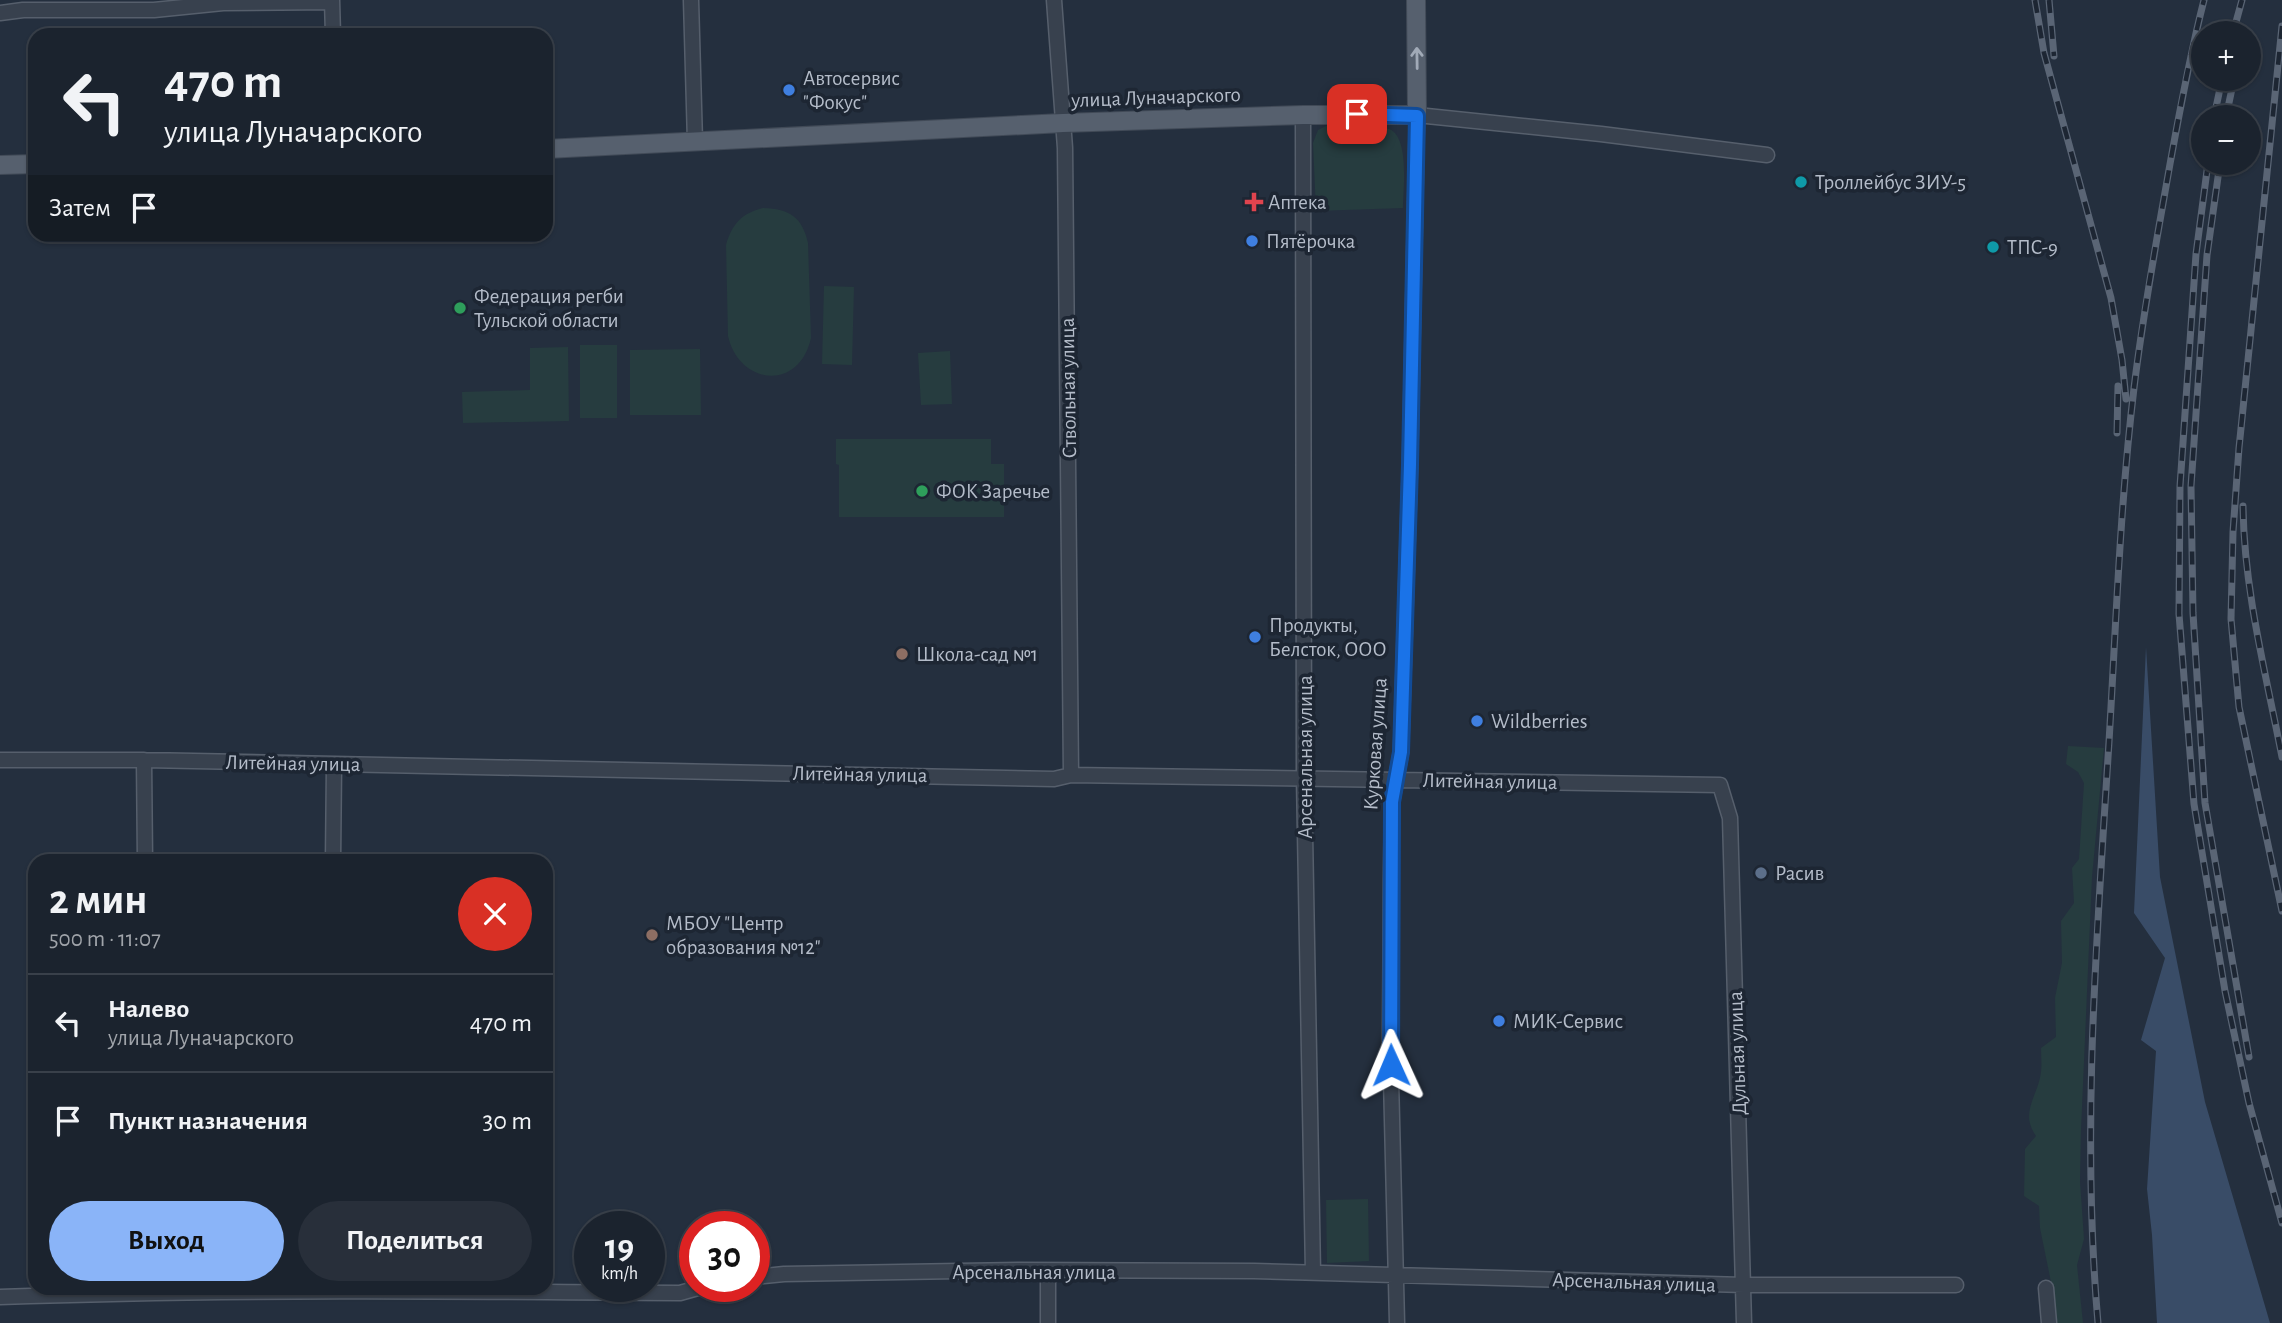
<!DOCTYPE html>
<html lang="ru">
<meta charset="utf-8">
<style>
:root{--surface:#1b232e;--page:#282f3a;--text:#f1f3f6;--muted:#a0a4aa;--line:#39404a;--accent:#8ab4f8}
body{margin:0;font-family:"Alegreya Sans",sans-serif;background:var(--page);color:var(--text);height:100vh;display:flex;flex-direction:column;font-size:26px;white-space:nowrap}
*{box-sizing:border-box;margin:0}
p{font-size:23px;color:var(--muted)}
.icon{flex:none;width:38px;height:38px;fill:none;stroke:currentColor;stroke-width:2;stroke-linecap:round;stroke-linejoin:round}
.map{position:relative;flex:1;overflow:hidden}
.details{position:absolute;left:28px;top:854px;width:525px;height:441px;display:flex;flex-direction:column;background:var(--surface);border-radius:21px;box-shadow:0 2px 5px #0004,0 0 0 2px var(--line)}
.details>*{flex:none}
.hud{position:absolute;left:28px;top:28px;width:525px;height:214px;border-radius:21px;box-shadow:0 2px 5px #0004,0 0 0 2px var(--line);background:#1b232e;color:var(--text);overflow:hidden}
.controls{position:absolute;left:2191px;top:21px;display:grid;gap:14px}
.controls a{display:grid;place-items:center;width:70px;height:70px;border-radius:50%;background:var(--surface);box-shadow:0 2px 5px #0004,0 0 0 2px var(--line);font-size:35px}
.speed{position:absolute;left:574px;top:1211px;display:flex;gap:14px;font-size:35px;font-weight:700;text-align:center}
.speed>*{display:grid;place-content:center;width:91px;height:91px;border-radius:50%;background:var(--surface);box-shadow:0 2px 5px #0004,0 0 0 2px var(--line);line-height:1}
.speed small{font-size:18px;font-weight:400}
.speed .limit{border:10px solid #d22;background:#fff;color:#111}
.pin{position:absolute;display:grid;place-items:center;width:60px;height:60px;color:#fff;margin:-30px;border-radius:14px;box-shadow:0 4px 10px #0006}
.me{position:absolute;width:77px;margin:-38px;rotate:359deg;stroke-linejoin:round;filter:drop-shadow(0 0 5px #0008)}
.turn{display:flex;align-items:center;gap:24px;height:147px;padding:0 21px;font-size:32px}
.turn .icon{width:91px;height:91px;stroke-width:2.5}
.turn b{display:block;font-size:49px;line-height:60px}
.then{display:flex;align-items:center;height:66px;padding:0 21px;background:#0003;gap:14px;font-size:26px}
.round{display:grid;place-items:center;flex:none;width:74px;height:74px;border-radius:37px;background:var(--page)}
.summary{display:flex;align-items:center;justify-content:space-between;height:119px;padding:0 21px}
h1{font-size:42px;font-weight:700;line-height:52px}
.cta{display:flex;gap:14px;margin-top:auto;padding:14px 21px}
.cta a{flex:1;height:80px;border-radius:42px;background:var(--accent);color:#111;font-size:28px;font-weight:700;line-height:80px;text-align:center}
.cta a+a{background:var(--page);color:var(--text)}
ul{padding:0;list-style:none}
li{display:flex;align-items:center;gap:21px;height:98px;padding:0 21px;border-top:2px solid var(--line)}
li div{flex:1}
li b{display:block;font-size:26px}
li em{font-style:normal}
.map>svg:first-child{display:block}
.green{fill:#263c3f}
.water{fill:#394c67}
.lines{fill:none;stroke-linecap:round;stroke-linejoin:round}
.minor-casing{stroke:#565f6c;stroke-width:17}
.major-casing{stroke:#414a57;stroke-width:20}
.minor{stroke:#38414e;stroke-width:14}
.major{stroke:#56606e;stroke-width:18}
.rail-casing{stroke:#5a6575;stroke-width:7}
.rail{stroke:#1d2633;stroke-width:4.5;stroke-dasharray:13;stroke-linecap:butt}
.oneway{stroke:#a1aab7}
.route-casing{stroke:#114b97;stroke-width:18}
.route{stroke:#1a73e8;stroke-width:12}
.shop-dot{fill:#3f7fe0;stroke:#1d2633;stroke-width:2.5}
.culture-dot{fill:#0f9aa8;stroke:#1d2633;stroke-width:2.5}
.health-dot{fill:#e0444e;stroke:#1d2633;stroke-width:2.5}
.leisure-dot{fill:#2e9e5b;stroke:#1d2633;stroke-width:2.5}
.education-dot{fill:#8d6e63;stroke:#1d2633;stroke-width:2.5}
.service-dot{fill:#5c6f8a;stroke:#1d2633;stroke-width:2.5}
.labels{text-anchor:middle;stroke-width:7;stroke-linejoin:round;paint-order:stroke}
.poi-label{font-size:21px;fill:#b4bcc9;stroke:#1d2633;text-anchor:start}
.street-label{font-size:21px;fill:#b4bcc9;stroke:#1d2633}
</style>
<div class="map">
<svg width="2282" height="1323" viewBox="0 0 2282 1323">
<rect width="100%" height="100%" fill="#242f3e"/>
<path class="green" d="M 1328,125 C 1339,126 1382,126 1389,129 C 1410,137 1403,190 1403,208 L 1316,211 L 1313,143 L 1318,130 Z
M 763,208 C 790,209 802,217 808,243 L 811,338 C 799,392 739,385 728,336 L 726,245 C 732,224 742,213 763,208 Z
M 824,286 L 854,287 L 852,365 L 822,364 Z
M 580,345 L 617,345 L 617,418 L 580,418 Z
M 568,347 L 569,421 L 463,423 L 462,392 L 530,390 L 530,348 Z
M 700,349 L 701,415 L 630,415 L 630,350 Z
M 950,351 L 952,404 L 921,405 L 918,353 Z
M 836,439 L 991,439 L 991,464 L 1004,464 L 1004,517 L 839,517 L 839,465 L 836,464 Z
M 2068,746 L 2104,748 L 2092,877 L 2081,1130 L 2080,1181 L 2084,1239 L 2077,1265 L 2083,1323 L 2054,1323 L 2051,1282 L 2040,1228 L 2039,1206 L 2024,1196 L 2025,1149 L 2036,1136 C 2019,1112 2038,1097 2041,1072 C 2042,1064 2041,1056 2041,1048 L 2056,1037 L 2055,998 L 2062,963 L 2061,921 L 2074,903 L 2072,868 L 2079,859 L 2084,783 L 2078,772 L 2066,764 Z
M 1368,1199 L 1369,1261 L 1327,1263 L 1326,1200 Z"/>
<path class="water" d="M 2146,647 L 2160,877 L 2205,1102 L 2270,1323 L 2157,1323 L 2152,1235 L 2147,1189 L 2156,1051 L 2141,1040 L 2165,958 L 2134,913 Z"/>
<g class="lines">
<g class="minor-casing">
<path id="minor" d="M 332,0 L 333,35
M 691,0 L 695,142
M 1054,0 L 1065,148 L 1071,775
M 0,13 L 23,10 L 154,10 L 223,3 L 332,2
M 1303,115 L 1304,778 L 1313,1273
M 0,760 L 144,760 L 1054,779 L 1071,775 L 1720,785 L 1730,818 L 1744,1323
M 144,760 L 145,861
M 333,861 L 334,765
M 1048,1271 L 1048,1323
M 754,1277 L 784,1274 L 1018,1270 L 1254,1271 L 1744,1285 L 1956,1285
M 2046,1288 L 2049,1323
M 0,1297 C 227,1289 453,1291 680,1293 L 705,1286
M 1397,1323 L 1390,1038 L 1391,880 L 1392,802 L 1401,752 L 1410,465 L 1417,115 L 1601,134 L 1767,155"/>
</g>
<g class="major-casing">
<path id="major" d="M 546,149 L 1063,123 L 1303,115 L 1417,115 L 1416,0
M 0,165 L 35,164"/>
</g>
<use href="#minor" class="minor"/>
<use href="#major" class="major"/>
<g class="rail-casing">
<path id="rail" d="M 2035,0 L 2044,53 L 2111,298 L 2122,360 L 2126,399
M 2049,0 L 2054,56
M 2282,26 L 2239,448 L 2233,532 L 2231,619 L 2239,707 L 2282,911
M 2233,33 L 2242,0
M 2214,117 L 2222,79
M 2226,117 L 2234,79
M 2208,163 L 2196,254 L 2180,486 L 2179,614 L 2194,804 L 2225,991 L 2249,1103 L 2282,1223
M 2220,163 L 2207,255 L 2191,486 L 2193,613 L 2205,803 L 2249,1057
M 2117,433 L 2118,386
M 2243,506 C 2244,591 2266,674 2282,757
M 2098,1323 C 2081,1130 2097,935 2109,742 C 2116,624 2120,505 2134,388 C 2143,313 2157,238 2170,164 C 2180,109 2190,54 2204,0"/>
</g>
<use href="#rail" class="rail"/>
</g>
<defs><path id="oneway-shaft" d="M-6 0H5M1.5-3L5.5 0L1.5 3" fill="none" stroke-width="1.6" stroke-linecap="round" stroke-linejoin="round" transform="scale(1.75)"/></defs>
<use class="oneway" href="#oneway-shaft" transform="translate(1417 58) rotate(-91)"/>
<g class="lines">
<g class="route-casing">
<path id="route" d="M 1357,114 L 1417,116 L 1410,465 L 1401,752 L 1392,802 L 1391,1065"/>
</g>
<use href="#route" class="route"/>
</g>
<g class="shop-dot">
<circle cx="789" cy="90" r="7"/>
<circle cx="1252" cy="241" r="7"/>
<circle cx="1255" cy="637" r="7"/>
<circle cx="1477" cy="721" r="7"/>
<circle cx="1499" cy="1021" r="7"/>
</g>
<g class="culture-dot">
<circle cx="1801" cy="182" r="7"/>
<circle cx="1993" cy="247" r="7"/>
</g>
<path class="health-dot" d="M1250.5 191.5h7v7h7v7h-7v7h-7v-7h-7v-7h7z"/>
<g class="leisure-dot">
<circle cx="460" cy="308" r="7"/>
<circle cx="922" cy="491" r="7"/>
</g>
<g class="education-dot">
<circle cx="902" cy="654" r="7"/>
<circle cx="652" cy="935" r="7"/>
</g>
<circle class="service-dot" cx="1761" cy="873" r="7"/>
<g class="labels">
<g class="poi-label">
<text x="803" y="85">Автосервис<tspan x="803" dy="24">"Фокус"</tspan></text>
<text x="1815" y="189">Троллейбус ЗИУ-5</text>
<text x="1268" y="209">Аптека</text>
<text x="1266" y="248">Пятёрочка</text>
<text x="2007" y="254">ТПС-9</text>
<text x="474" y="303">Федерация регби<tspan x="474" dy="24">Тульской области</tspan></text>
<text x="936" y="498">ФОК Заречье</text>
<text x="1269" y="632">Продукты,<tspan x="1269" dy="24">Белсток, ООО</tspan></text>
<text x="916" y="661">Школа-сад №1</text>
<text x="1491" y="728">Wildberries</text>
<text x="1775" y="880">Расив</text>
<text x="666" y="930">МБОУ "Центр<tspan x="666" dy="24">образования №12"</tspan></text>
<text x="1513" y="1028">МИК-Сервис</text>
</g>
<g class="street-label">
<text transform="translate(1156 97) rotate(-2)" y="7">улица Луначарского</text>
<text transform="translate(1068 388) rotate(-91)" y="7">Ствольная улица</text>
<text transform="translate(1375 744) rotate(-86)" y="7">Курковая улица</text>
<text transform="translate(1305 757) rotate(-90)" y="7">Арсенальная улица</text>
<text transform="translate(293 763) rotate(1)" y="7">Литейная улица</text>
<text transform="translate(860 774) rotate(1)" y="7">Литейная улица</text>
<text transform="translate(1490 781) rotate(1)" y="7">Литейная улица</text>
<text transform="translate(1737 1053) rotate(-92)" y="7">Дульная улица</text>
<text x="1034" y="1279">Арсенальная улица</text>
<text transform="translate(1634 1282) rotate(2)" y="7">Арсенальная улица</text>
</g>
</g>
</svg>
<div class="controls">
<a>+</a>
<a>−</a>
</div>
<div class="speed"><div>19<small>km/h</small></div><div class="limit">30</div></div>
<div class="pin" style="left:1357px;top:114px;background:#d93025"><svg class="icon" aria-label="arrive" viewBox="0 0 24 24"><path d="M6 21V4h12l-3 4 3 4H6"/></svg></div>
<svg class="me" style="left:1391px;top:1065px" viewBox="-20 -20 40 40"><path d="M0-17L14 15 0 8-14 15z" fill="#1a73e8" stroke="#fff" stroke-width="4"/></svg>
<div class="hud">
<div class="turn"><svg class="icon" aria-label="left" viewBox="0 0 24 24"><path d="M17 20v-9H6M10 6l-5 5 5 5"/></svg><div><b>470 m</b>улица Луначарского</div></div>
<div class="then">Затем<svg class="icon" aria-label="arrive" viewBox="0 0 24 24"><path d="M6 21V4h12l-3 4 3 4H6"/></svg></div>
</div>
<section class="details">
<div class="summary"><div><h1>2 мин</h1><p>500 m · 11:07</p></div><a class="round" style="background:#d93025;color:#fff"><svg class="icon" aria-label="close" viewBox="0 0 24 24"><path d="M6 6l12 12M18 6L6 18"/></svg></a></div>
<ul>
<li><svg class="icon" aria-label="left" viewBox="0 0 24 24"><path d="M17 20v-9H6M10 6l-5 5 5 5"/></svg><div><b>Налево</b><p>улица Луначарского</p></div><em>470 m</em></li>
<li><svg class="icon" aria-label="arrive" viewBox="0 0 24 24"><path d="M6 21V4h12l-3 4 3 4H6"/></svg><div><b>Пункт назначения</b></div><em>30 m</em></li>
</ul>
<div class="cta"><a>Выход</a><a>Поделиться</a></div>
</section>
</div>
